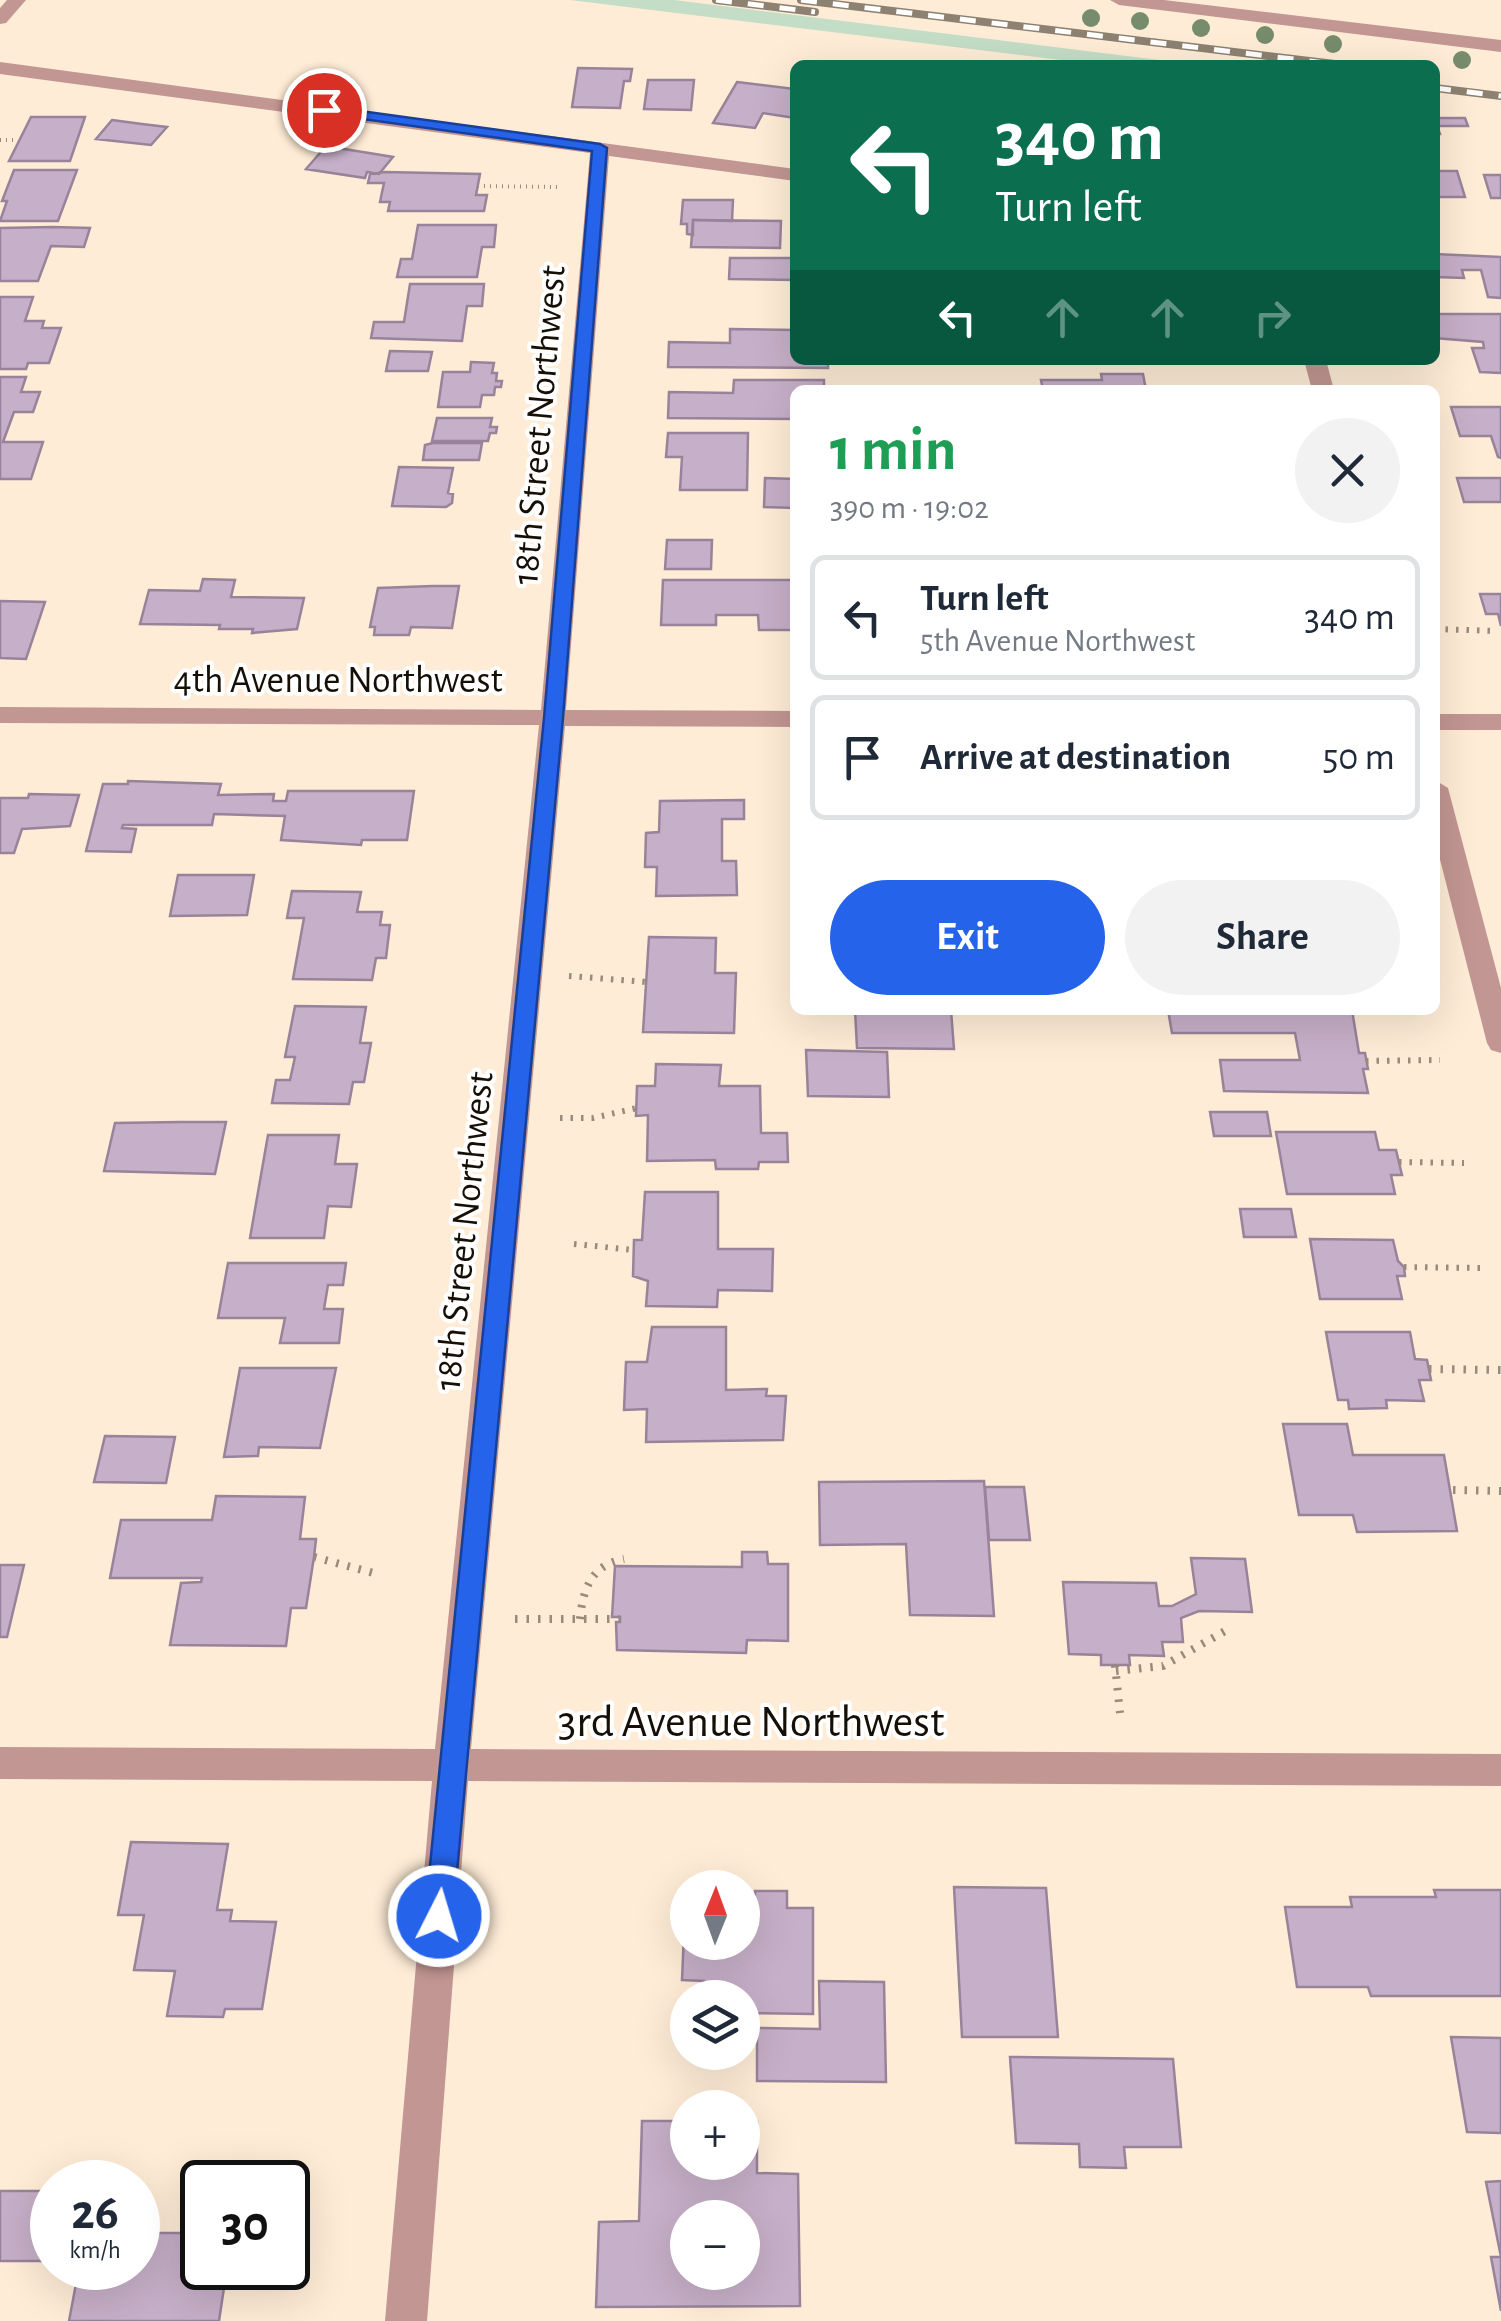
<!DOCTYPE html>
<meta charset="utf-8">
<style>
:root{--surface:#fff;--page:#f2f2f3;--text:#1f2937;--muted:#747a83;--line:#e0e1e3;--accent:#2563eb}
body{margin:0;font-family:"Alegreya Sans",sans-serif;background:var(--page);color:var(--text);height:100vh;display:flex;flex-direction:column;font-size:38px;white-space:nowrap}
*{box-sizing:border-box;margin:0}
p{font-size:32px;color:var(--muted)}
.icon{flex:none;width:55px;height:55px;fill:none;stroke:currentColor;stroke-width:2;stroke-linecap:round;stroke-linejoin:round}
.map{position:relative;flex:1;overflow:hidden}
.panel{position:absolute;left:790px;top:385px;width:650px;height:630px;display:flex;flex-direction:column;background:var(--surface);border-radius:15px;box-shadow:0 10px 40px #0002}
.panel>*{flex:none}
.hud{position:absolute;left:790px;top:60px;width:650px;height:305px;border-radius:15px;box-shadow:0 10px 40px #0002;background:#0b6e4f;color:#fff;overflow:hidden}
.needle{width:65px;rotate:1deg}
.fabs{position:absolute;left:670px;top:1870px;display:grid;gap:20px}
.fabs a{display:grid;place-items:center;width:90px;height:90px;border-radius:50%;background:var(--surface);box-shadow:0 10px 40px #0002;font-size:50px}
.speed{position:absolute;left:30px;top:2160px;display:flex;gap:20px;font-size:50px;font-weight:700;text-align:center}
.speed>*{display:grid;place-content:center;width:130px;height:130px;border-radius:50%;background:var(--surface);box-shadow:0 10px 40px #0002;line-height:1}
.speed small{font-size:25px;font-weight:400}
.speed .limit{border:5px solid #111;border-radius:15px;background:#fff;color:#111}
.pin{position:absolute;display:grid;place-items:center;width:85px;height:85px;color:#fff;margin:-42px;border:5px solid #fff;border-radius:50%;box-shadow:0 2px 10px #0007}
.me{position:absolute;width:110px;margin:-55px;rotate:5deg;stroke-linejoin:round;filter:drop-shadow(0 0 8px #0008)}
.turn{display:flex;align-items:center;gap:35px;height:210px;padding:0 40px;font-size:45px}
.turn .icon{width:130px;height:130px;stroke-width:2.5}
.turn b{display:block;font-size:70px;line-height:85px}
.lanes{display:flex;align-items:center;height:95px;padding:0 40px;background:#0003;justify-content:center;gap:50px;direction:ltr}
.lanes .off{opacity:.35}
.round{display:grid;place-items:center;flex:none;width:105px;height:105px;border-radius:52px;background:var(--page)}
.headline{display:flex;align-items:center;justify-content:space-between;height:170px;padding:0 40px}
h1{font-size:60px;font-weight:700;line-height:75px;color:#1e9e55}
.primary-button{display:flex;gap:20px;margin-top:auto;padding:20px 40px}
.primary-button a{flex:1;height:115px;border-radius:60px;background:var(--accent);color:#fff;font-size:40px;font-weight:700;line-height:115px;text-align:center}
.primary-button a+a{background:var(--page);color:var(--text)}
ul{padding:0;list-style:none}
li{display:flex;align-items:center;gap:30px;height:125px;margin:0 20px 15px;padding:0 20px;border:5px solid var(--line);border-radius:15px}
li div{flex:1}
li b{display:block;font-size:38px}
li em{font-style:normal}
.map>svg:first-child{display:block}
.green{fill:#c4ddc6}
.building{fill:#c6afc8;stroke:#98839a;stroke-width:2.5;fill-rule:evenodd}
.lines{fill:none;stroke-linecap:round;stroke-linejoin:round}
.path-far2{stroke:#988b7b;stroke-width:4;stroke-dasharray:1 5;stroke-linecap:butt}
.path-far1{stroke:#988b7b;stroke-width:6;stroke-dasharray:2.5 8;stroke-linecap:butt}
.path{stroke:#988b7b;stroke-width:8;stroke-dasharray:2.5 9;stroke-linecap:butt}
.minor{fill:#c29692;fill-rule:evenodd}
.rail-casing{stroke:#8d8171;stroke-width:8}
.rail{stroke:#fff;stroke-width:5;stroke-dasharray:16;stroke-linecap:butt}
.tree{fill:#768c6c}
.route{fill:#2563eb;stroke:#184099;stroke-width:2.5}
.labels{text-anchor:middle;stroke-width:8;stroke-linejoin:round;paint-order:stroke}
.street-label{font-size:38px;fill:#160f06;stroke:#fff}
.near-street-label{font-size:45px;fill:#160f06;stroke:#fff}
</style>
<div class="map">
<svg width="1501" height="2321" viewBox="0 0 1501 2321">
<rect width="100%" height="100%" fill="#feecd6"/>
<path class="green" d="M 570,0 L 674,0 L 1199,65 L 1101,65 Z"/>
<path class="building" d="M 578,68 L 632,69 L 630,81 L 624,81 L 620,108 L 572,107 Z
M 648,80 L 694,80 L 691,110 L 644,109 Z
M 737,82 L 795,89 L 795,118 L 763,113 L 755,128 L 713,123 Z
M 31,117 L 85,117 L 70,161 L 9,161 Z
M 1435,118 L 1465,118 L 1468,126 L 1437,126 L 1440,134 L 1435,134 Z
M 112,120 L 142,124 L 167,127 L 151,145 L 96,139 Z
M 326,146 L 393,157 L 379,174 L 367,172 L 365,178 L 306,169 Z
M 14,170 L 77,170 L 58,221 L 0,221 L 7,201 L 2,201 Z
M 1435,171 L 1457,171 L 1465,197 L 1435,197 Z
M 385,172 L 480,174 L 476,195 L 487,195 L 484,211 L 388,211 L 390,202 L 380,202 L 384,183 L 368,183 L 370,174 Z
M 1484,175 L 1501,175 L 1501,198 L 1491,198 Z
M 683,200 L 733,200 L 732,221 L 693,220 L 693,235 L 687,234 L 687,224 L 681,224 Z
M 693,220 L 781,221 L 780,248 L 691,247 Z
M 418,225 L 496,225 L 494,247 L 482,247 L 477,277 L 397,277 L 401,259 L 412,259 Z
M 0,228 L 53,227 L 90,228 L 84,247 L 51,246 L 38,281 L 0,281 Z
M 1435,254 L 1501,257 L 1501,298 L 1488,297 L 1481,270 L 1462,270 L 1464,278 L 1435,277 Z
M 730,258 L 795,258 L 795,280 L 729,279 Z
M 410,284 L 484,284 L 482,306 L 467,306 L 462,341 L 371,338 L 374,322 L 404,322 Z
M 0,297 L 33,297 L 25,321 L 44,321 L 42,328 L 61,328 L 49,363 L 28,363 L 26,369 L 0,369 Z
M 1435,314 L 1501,314 L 1501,373 L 1480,372 L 1472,348 L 1484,348 L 1483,342 L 1435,338 Z
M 730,329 L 795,330 L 795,360 L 828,360 L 828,368 L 668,367 L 669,342 L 730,343 Z
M 390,351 L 432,352 L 428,371 L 386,371 Z
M 471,362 L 494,363 L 492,373 L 497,373 L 496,381 L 502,381 L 501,387 L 495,387 L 494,395 L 482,395 L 480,407 L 438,407 L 443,372 L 470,372 Z
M 1101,374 L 1143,374 L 1146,390 L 1043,390 L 1041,380 L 1102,380 Z
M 0,377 L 26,377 L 21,392 L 40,392 L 33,412 L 14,412 L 3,442 L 43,442 L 31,479 L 0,479 Z
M 734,380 L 824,380 L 824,390 L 795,390 L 795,419 L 668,418 L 669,392 L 733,393 Z
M 1451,407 L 1501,407 L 1501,458 L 1498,457 L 1491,436 L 1460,436 Z
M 437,418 L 492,418 L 490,427 L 497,427 L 496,433 L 490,433 L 488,441 L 432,441 Z
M 668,433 L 748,433 L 747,490 L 680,490 L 682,457 L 666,457 Z
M 433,443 L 482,443 L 479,460 L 423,460 L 425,445 Z
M 399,467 L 453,468 L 448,493 L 453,494 L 452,503 L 446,507 L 392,506 Z
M 765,478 L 795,479 L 795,508 L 764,507 Z
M 1457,478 L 1501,478 L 1501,502 L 1464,502 Z
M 667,540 L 712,540 L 711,569 L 665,569 Z
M 203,579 L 235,580 L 231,597 L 304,598 L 297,629 L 252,633 L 253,629 L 219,629 L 220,625 L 140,624 L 149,590 L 200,591 Z
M 663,580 L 795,580 L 795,630 L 759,630 L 758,615 L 716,615 L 716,625 L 661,625 Z
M 433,586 L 459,586 L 452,628 L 411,627 L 409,635 L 374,635 L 375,627 L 370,627 L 378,588 Z
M 1480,594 L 1501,594 L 1501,626 L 1498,614 L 1486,614 Z
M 0,601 L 45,602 L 26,659 L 0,658 Z
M 128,781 L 221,784 L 218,795 L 274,794 L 273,801 L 286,801 L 288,791 L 414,791 L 407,840 L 362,840 L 361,845 L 281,840 L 285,816 L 214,814 L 212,825 L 123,825 L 122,828 L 136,829 L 131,852 L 86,851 L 103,784 L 128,784 Z
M 29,794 L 79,795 L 70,826 L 22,829 L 14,853 L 0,853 L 0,798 L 28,798 Z
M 744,800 L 744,819 L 722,819 L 722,861 L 736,861 L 737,895 L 656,896 L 657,867 L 645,867 L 646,833 L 659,832 L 660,801 Z
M 178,875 L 254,875 L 247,915 L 170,916 Z
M 292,891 L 361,892 L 357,912 L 382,912 L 380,925 L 390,925 L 386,958 L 376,958 L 372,980 L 293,979 L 304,918 L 287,918 Z
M 649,937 L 716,938 L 715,973 L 736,973 L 734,1033 L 643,1032 Z
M 295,1006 L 366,1007 L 360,1043 L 371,1043 L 364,1082 L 353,1082 L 349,1104 L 272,1103 L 276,1080 L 290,1080 L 295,1057 L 285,1057 Z
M 855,1010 L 951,1010 L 954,1049 L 857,1048 Z
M 1168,1010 L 1352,1010 L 1359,1053 L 1365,1053 L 1368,1069 L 1363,1069 L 1368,1093 L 1224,1091 L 1220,1060 L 1300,1060 L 1295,1033 L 1172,1033 Z
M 806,1050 L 887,1052 L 889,1097 L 808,1096 Z
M 656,1064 L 721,1065 L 719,1086 L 760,1086 L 761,1133 L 787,1133 L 788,1162 L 759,1162 L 758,1169 L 716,1169 L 715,1160 L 647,1161 L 648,1115 L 636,1116 L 637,1086 L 655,1086 Z
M 1210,1112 L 1267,1112 L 1271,1136 L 1214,1136 Z
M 180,1122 L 226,1122 L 215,1174 L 104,1171 L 115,1123 Z
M 1276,1132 L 1375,1132 L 1379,1150 L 1396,1150 L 1402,1175 L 1391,1175 L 1395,1194 L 1287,1194 Z
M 268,1135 L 339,1135 L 335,1164 L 357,1164 L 351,1207 L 328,1206 L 324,1238 L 250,1238 Z
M 645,1192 L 718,1192 L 718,1249 L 773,1249 L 772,1291 L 718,1290 L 717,1307 L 646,1306 L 648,1281 L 633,1276 L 634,1240 L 642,1240 Z
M 1240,1209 L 1291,1209 L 1296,1237 L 1244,1237 Z
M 1310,1239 L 1393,1240 L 1398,1261 L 1404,1267 L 1405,1276 L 1397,1276 L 1402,1299 L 1320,1299 Z
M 228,1263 L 346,1263 L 343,1285 L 328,1285 L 324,1309 L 343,1309 L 339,1343 L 280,1343 L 285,1318 L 218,1318 Z
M 652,1327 L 726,1327 L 726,1390 L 767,1389 L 766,1396 L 786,1396 L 783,1440 L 646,1442 L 647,1409 L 624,1410 L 626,1362 L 647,1362 Z
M 1326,1332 L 1410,1332 L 1415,1359 L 1427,1360 L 1431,1380 L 1419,1380 L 1424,1401 L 1386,1400 L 1387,1408 L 1349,1409 L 1348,1400 L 1338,1400 Z
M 240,1368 L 336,1368 L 320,1448 L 259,1447 L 258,1456 L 224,1457 Z
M 1283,1424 L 1347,1424 L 1353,1455 L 1444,1455 L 1457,1531 L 1357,1532 L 1353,1515 L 1299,1515 Z
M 105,1436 L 175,1437 L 166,1483 L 94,1482 Z
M 984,1481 L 994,1616 L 910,1615 L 906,1544 L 820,1545 L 819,1482 Z
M 985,1487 L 1024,1487 L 1030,1540 L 989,1540 Z
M 216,1496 L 305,1497 L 300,1539 L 316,1539 L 314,1557 L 306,1608 L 291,1608 L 286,1646 L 170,1645 L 181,1583 L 201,1582 L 202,1578 L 110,1578 L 121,1520 L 212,1520 Z
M 742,1552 L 767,1552 L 768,1564 L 788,1564 L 788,1641 L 747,1640 L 746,1653 L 617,1650 L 616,1622 L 620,1622 L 620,1617 L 612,1617 L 615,1566 L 742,1567 Z
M 1191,1558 L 1245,1559 L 1252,1612 L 1199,1611 L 1181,1618 L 1183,1642 L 1162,1642 L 1164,1656 L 1129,1655 L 1130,1665 L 1101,1665 L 1101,1655 L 1069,1654 L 1063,1582 L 1156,1583 L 1159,1606 L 1172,1606 L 1196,1594 Z
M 0,1565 L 24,1565 L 7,1637 L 0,1637 Z
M 131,1842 L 228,1844 L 217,1910 L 232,1910 L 230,1921 L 276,1922 L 262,2009 L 225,2009 L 223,2017 L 167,2016 L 175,1971 L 134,1970 L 144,1915 L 118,1915 Z
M 954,1887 L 1046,1888 L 1058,2037 L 962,2037 Z
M 1434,1890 L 1501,1890 L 1501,1996 L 1371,1996 L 1368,1987 L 1297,1987 L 1285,1907 L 1352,1907 L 1350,1897 L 1436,1897 Z
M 755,1891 L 787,1891 L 787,1908 L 813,1908 L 813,2014 L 742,2013 L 742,1998 L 703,1998 L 704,1981 L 682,1980 L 685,1909 L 688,1942 L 742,1942 L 742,1909 L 755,1909 Z
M 819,1981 L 884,1982 L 886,2082 L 757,2081 L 757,2028 L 820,2029 Z
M 1451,2037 L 1501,2038 L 1501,2133 L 1467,2132 Z
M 1010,2057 L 1173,2059 L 1181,2147 L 1124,2147 L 1126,2168 L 1080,2167 L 1079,2144 L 1016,2143 Z
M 642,2121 L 688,2121 L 688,2162 L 742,2162 L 742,2122 L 757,2122 L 757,2173 L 798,2174 L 800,2306 L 596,2307 L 599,2222 L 639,2221 ZM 688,2218 L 742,2218 L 742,2272 L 688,2272 Z
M 1501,2181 L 1501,2311 L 1491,2257 L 1501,2257 L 1486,2182 Z
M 0,2191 L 52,2191 L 52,2229 L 47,2261 L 0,2261 Z
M 138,2233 L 202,2233 L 202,2268 L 227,2268 L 219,2321 L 69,2321 L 79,2268 L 138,2268 Z"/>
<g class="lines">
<path class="path-far2" d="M 0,140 L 17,140
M 478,186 L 557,187"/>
<path class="path-far1" d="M 1435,629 L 1497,631
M 569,976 L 647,982
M 1366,1061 L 1440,1060
M 560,1118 L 593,1118 L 637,1108
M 1399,1162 L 1464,1163
M 574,1244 L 634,1250
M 1404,1267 L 1487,1268"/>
<path class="path" d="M 1429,1369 L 1501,1370
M 1453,1490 L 1501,1491
M 314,1557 L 377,1574
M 515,1619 L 620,1619
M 580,1619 C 583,1589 591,1565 624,1559
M 1115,1665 L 1120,1713
M 1116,1671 L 1163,1666 L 1227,1630"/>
<path class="minor" d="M 7,0 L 26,0 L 6,23 L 0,24 L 0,8 Z
M 1110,0 L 1164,0 L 1501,40 L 1501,52 L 1119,5 Z
M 0,62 L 795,169 L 795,181 L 609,156 L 566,710 L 795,711 L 795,727 L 565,726 L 471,1749 L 1501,1754 L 1501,1786 L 468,1781 L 427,2321 L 385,2321 L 432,1781 L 0,1779 L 0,1747 L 435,1749 L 539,725 L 0,723 L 0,707 L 541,710 L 590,153 L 0,74 Z
M 1304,360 L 1326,360 L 1334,390 L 1312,390 Z
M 1435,714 L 1501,714 L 1501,730 L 1435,730 Z
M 1435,780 L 1448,788 L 1501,988 L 1501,1053 L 1491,1050 L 1487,1043 L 1435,840 Z"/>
<g class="rail-casing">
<path id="rail" d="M 716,0 L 815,12
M 801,0 L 1343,65
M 1435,88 L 1501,96"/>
</g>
<use href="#rail" class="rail"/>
</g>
<g class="tree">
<circle cx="1091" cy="18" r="9"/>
<circle cx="1140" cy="21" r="9"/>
<circle cx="1201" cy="28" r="9"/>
<circle cx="1265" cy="35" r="9"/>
<circle cx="1333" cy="44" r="9"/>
<circle cx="1462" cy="60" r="9"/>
</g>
<path class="route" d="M 324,106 L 600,144 L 607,148 L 563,718 L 453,1916 L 449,1925 L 439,1929 L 429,1925 L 425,1916 L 544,718 L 592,151 L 319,113 L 319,107 Z"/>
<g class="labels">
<g class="street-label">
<text transform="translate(538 425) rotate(-85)" y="13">18th Street Northwest</text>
<text x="338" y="692">4th Avenue Northwest</text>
<text transform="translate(463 1231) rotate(-84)" y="13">18th Street Northwest</text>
</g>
<g class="near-street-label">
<text x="751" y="1736">3rd Avenue Northwest</text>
</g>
</g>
</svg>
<div class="fabs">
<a><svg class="needle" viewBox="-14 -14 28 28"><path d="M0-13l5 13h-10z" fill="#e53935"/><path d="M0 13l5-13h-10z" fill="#747a83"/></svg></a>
<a><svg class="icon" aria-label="layers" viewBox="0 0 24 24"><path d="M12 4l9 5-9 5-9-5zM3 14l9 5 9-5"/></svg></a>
<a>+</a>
<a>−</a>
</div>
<div class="speed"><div>26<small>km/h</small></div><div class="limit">30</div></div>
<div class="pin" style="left:324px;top:110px;background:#d93025"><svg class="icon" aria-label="arrive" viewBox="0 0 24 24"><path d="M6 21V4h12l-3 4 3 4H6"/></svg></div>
<svg class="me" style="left:439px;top:1916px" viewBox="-20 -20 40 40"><circle r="17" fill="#2563eb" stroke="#fff" stroke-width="3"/><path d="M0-11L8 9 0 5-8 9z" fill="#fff"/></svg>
<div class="hud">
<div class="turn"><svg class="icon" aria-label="left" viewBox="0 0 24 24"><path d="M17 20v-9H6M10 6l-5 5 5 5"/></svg><div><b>340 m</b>Turn left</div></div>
<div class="lanes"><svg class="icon" aria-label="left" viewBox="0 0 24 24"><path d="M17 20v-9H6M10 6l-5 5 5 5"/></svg><svg class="icon off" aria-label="ahead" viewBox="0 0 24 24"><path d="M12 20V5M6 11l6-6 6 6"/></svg><svg class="icon off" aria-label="ahead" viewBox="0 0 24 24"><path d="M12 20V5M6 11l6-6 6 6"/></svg><svg class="icon off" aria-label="right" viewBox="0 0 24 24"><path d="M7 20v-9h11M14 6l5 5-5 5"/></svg></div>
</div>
<section class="panel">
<div class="headline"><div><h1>1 min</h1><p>390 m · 19:02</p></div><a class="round"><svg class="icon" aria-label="close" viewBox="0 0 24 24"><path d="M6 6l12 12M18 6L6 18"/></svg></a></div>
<ul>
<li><svg class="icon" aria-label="left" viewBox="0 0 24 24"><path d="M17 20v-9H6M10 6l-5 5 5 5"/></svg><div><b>Turn left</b><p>5th Avenue Northwest</p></div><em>340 m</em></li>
<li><svg class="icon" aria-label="arrive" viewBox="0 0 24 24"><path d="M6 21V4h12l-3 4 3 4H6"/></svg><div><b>Arrive at destination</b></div><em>50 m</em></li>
</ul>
<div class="primary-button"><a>Exit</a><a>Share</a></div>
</section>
</div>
